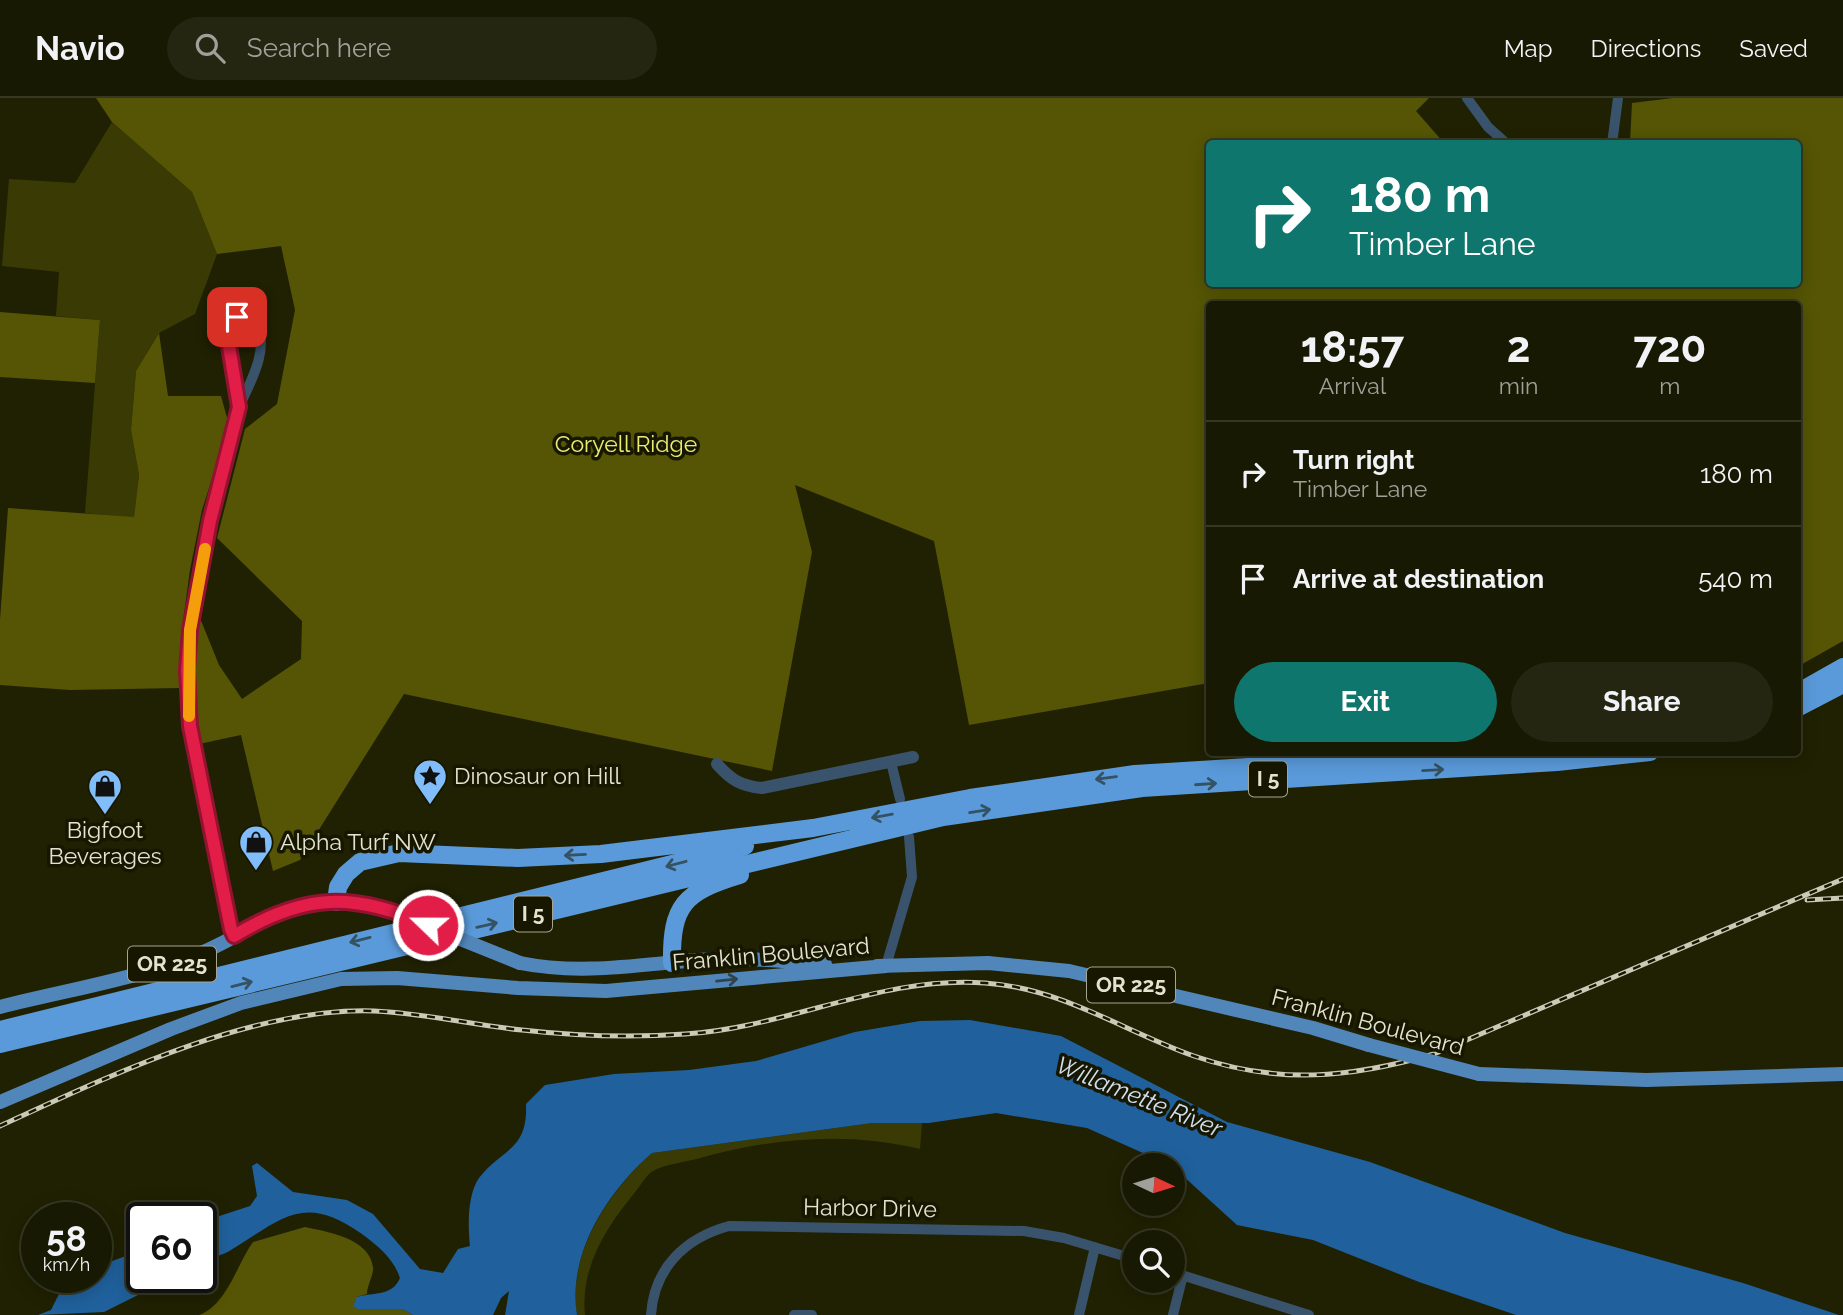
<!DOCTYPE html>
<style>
:root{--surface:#181902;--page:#252611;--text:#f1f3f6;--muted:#9fa099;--line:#363824;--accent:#0f766e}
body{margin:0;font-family:Raleway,sans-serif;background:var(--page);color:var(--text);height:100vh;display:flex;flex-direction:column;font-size:26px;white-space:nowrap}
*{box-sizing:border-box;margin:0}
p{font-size:23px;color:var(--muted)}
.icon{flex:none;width:38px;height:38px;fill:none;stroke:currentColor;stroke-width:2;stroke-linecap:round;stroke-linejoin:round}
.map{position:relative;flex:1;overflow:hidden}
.sheet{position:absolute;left:1206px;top:203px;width:595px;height:455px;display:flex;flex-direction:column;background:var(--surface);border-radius:7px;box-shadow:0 4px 18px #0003,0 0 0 2px var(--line)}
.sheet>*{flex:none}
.hud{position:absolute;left:1206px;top:42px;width:595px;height:147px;border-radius:7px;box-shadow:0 4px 18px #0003,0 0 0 2px var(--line);background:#0f766e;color:#fff;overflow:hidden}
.needle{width:46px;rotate:94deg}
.tools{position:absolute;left:1122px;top:1055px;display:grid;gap:14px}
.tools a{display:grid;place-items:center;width:63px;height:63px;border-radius:50%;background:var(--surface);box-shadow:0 4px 18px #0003,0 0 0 2px var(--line);font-size:35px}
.speed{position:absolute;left:21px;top:1104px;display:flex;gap:14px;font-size:35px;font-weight:700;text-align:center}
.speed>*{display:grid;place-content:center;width:91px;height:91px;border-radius:50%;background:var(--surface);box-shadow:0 4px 18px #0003,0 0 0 2px var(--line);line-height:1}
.speed small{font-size:18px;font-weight:400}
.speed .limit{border:4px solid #111;border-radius:10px;background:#fff;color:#111}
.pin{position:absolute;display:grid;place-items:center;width:60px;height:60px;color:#fff;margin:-30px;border-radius:14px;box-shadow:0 4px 10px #0006}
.me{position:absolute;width:77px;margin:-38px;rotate:292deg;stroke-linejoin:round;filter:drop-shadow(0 0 5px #0008)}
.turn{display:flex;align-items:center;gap:24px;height:147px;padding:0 28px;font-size:32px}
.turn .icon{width:91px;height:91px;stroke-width:2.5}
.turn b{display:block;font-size:49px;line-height:60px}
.eta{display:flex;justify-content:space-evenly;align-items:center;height:119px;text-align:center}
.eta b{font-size:42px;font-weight:700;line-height:49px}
.primary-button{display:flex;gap:14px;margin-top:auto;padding:14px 28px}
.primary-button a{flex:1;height:80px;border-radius:42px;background:var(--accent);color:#fff;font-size:28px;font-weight:700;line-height:80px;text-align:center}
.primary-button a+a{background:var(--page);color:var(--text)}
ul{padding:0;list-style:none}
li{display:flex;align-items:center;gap:21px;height:105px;padding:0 28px;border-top:2px solid var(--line)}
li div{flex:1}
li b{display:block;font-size:26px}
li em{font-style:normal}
header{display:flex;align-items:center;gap:42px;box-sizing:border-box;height:98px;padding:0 35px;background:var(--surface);border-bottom:2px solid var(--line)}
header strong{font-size:33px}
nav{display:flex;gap:38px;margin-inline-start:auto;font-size:24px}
.search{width:490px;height:63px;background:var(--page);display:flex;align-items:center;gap:18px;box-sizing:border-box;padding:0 24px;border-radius:38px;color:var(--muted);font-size:26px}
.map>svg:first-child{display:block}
.green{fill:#3a3b04}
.forest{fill:#555505}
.water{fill:#20619d}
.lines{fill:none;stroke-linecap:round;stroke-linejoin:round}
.minor{stroke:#3a536c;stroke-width:10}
.tertiary{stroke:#3a536c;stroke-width:12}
.primary{stroke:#5186bb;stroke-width:14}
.motorway{stroke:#5a9ada;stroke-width:18}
.rail-casing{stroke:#cacbb7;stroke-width:5}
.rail{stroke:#171700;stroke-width:2.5;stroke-dasharray:8;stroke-linecap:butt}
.primary-bridge{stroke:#5186bb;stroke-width:14}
.oneway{stroke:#355262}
.oneway2{stroke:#2e434b}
.route-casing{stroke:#92132f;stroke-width:18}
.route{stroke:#e11d48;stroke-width:12}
.slow{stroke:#f59e0b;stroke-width:12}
.labels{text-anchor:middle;stroke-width:7;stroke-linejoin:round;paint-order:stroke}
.shield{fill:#171700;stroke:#a5a692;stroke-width:2}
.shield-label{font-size:21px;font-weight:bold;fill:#e2e3d1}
.park-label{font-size:23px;fill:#e9ec71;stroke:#171700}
.poi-label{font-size:23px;fill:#e2e3d1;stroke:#171700;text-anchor:start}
.street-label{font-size:23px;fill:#e2e3d1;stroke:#171700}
.water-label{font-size:24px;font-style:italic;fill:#d0e0f2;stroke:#171700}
</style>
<header>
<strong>Navio</strong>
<div class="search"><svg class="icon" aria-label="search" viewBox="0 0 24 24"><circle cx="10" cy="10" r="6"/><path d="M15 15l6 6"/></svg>Search here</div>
<nav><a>Map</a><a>Directions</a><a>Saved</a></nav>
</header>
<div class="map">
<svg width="1843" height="1217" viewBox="0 0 1843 1217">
<rect width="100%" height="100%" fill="#202102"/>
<path class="green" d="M 112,24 L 192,94 L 217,156 L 195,216 L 159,235 L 136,273 L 131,332 L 139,377 L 134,420 L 85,415 L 100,222 L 56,218 L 59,174 L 2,168 L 9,81 L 75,85 Z
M 872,1025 L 922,1025 L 920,1051 C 846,1033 773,1040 700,1060 C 686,1064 666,1066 653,1073 C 647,1076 641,1087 636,1093 C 607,1128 580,1169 585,1217 L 577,1217 C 567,1156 608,1094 652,1055 Z"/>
<path class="forest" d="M 96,0 L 1429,0 L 1416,13 L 1444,45 L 1209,46 L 1209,186 L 1797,186 L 1797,46 L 1630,45 L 1632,5 L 1673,0 L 1843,0 L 1843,543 L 1797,569 L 1797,206 L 1209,206 L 1209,585 L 969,627 L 934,443 L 795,387 L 812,454 L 772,673 L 404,596 L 300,762 L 273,773 L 241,637 L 199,646 L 194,572 L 200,520 L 219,567 L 242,601 L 301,561 L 302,523 L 217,440 L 245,331 L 277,306 L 295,212 L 281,148 L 217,156 L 192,94 L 112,24 Z
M 0,214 L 100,222 L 95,285 L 0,279 Z
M 159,235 L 168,298 L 221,298 L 229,327 L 202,412 L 190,472 L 181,538 L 180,590 L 70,592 L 0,587 L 0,522 L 8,410 L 134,419 L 139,377 L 131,332 L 136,273 Z
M 305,1129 C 328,1134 369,1140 373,1169 C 374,1177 367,1187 367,1196 L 357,1199 L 402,1211 L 413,1217 L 199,1217 C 227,1207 237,1166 253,1144 Z"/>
<path class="water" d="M 970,922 L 1061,938 L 1227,1024 L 1370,1064 L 1565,1135 L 1743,1185 L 1839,1217 L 1516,1217 L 1419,1184 L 1313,1142 L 1237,1127 L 1172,1068 L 1087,1030 L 996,1015 L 929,1025 L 872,1025 L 652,1055 C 607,1094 567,1156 577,1217 L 505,1217 L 509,1193 L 501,1200 L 493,1217 L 413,1217 L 402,1211 L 358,1211 L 353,1208 L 357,1199 C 373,1194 392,1199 400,1180 C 394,1161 378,1148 362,1136 C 303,1094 282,1121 231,1152 C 222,1158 211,1159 201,1164 L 201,1124 L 250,1108 L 257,1098 L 252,1068 L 257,1065 L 293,1094 L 347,1102 L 373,1116 L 420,1171 L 443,1175 L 458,1151 L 470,1148 C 468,1130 467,1097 479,1080 C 502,1050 528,1053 526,1006 L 545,987 L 614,976 L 689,972 L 756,963 L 855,934 L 920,923 Z
M 142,1152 L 142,1180 L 172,1180 L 104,1214 L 38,1217 L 51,1212 L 67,1180 L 96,1180 L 96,1169 Z"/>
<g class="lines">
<path class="minor" d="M 1467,0 L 1488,29 L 1507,46
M 1612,46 L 1618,0
M 891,664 L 900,701
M 234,838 L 189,628 L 187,572 L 190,532 L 210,423 L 239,309 L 228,250 L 227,236 L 232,222 L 246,218 L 256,223 C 270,251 251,283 239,309
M 886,868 L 912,779 L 909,739
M 1172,1174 L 1309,1217
M 651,1217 C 654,1170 685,1140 729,1128 L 1024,1133 L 1064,1140 L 1134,1161
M 794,1217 L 812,1217
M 1079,1217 L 1095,1149
M 1173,1217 L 1183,1177"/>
<path class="tertiary" d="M 717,666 C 731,682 741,688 762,690 L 913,659"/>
<path class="primary" d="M 520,865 C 585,878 647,865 712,861 C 750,859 788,864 825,866
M 877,868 L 988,865 L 1069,873 L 1313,930 L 1369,947
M 0,909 C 58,894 119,884 176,865 C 254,839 288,787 381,809
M 1479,976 L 1646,982 L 1843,976
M 0,1004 L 171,931 L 241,905 L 341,881 L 397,880 L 518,890 L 606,893 L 886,868"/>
<path class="motorway" d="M 1797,595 L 1843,569
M 1797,610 L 1843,586
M 336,804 L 338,789 L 346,776 L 360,764 L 399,755 L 518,760 L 601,756 L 813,730 L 970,700 L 1135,676 L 1492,654
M 672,865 C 671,807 684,794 740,777
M 0,932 L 745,748
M 0,946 L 943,719 L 1142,690 L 1557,664 L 1650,654"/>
<g class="rail-casing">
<path id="rail" d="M 1807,802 L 1843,800
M 0,1028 C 109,978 252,909 374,913 C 423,915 473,927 522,932 C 576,938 631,940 685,936 C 787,930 882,877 985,885 C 1062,890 1123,933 1194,958 C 1278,987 1350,980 1434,956 L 1843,781"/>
</g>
<use href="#rail" class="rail"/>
<path class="primary-bridge" d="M 381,809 L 520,865
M 1369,947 L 1479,976"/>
</g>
<defs><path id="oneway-shaft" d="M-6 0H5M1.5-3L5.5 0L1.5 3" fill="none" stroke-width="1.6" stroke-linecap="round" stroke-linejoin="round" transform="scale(1.75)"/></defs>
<g class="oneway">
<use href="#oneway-shaft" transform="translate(1433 672) rotate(-3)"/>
<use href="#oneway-shaft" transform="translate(1106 680) rotate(173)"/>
<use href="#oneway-shaft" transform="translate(1206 686) rotate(-4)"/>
<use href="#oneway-shaft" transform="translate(980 713) rotate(-9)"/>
<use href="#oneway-shaft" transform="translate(882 718) rotate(170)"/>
<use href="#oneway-shaft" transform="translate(575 757) rotate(177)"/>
<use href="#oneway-shaft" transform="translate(676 766) rotate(165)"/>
<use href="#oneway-shaft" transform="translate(487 827) rotate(-13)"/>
<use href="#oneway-shaft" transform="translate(360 842) rotate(166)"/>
<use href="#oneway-shaft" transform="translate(242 886) rotate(-14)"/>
</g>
<use class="oneway2" href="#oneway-shaft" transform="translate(727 882) rotate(-6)"/>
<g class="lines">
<g class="route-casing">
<path id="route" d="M 237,219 L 229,227 L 227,236 L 239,309 L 210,423 L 190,532 L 187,572 L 190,628 L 231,831 L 234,838 C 304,795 354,794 428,827"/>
</g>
<use href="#route" class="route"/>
<path class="slow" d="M 189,618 L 190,532 L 205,451"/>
</g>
<defs>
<g id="sight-pin" transform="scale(1.75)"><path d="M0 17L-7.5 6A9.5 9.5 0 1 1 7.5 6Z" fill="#81bdfa" stroke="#171700"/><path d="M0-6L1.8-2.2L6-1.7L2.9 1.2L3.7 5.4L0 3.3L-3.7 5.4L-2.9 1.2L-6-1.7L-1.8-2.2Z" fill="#111"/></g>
<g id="shop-pin" transform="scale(1.75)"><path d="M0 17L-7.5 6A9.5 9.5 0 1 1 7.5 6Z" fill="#81bdfa" stroke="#171700"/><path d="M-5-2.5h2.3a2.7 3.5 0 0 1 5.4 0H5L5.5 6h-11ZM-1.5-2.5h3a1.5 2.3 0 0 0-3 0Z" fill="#111"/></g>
</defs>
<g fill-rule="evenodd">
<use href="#sight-pin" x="430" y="678"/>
<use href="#shop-pin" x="105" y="688"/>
<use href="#shop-pin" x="256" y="744"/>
</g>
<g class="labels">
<g class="shield">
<rect x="1249" y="663.5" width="38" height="35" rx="5"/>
<rect x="514" y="798.5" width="38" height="35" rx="5"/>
<rect x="128" y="848.5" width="88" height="35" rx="5"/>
<rect x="1087" y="869.5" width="88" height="35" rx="5"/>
</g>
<g class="shield-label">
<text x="1268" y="688">I 5</text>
<text x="533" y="823">I 5</text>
<text x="172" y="873">OR 225</text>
<text x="1131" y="894">OR 225</text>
</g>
<g class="park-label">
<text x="626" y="354">Coryell Ridge</text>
</g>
<g class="poi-label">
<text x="454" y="686">Dinosaur on Hill</text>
<text x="105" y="740" text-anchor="middle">Bigfoot<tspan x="105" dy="26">Beverages</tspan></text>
<text x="280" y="752">Alpha Turf NW</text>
</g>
<g class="street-label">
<text transform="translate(771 856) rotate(-5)" y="8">Franklin Boulevard</text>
<text transform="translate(1368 924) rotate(15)" y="8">Franklin Boulevard</text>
<text transform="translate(870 1110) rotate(1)" y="8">Harbor Drive</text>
</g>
<g class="water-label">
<text transform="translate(1139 999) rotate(22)" y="8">Willamette River</text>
</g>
</g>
</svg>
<div class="tools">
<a><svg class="needle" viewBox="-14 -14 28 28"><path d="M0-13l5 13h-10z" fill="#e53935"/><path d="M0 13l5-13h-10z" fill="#9fa099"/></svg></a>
<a><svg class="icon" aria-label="search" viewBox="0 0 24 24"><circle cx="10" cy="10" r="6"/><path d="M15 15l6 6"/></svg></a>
</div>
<div class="speed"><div>58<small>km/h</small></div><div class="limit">60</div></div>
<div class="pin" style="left:237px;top:219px;background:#d93025"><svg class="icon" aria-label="arrive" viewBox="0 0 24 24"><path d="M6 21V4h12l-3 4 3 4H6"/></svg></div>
<svg class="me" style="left:428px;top:827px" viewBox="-20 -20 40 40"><circle r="17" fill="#e11d48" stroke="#fff" stroke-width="3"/><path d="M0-11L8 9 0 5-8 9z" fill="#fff"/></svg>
<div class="hud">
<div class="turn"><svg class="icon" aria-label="right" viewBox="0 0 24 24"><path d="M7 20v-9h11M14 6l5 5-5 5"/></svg><div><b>180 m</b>Timber Lane</div></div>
</div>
<section class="sheet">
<div class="eta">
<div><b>18:57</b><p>Arrival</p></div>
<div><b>2</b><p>min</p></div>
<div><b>720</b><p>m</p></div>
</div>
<ul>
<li><svg class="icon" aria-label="right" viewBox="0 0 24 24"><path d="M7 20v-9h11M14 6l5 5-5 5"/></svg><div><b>Turn right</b><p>Timber Lane</p></div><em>180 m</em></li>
<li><svg class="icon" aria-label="arrive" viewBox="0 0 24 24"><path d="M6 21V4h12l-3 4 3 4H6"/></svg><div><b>Arrive at destination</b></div><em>540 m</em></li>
</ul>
<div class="primary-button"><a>Exit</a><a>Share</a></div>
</section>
</div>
